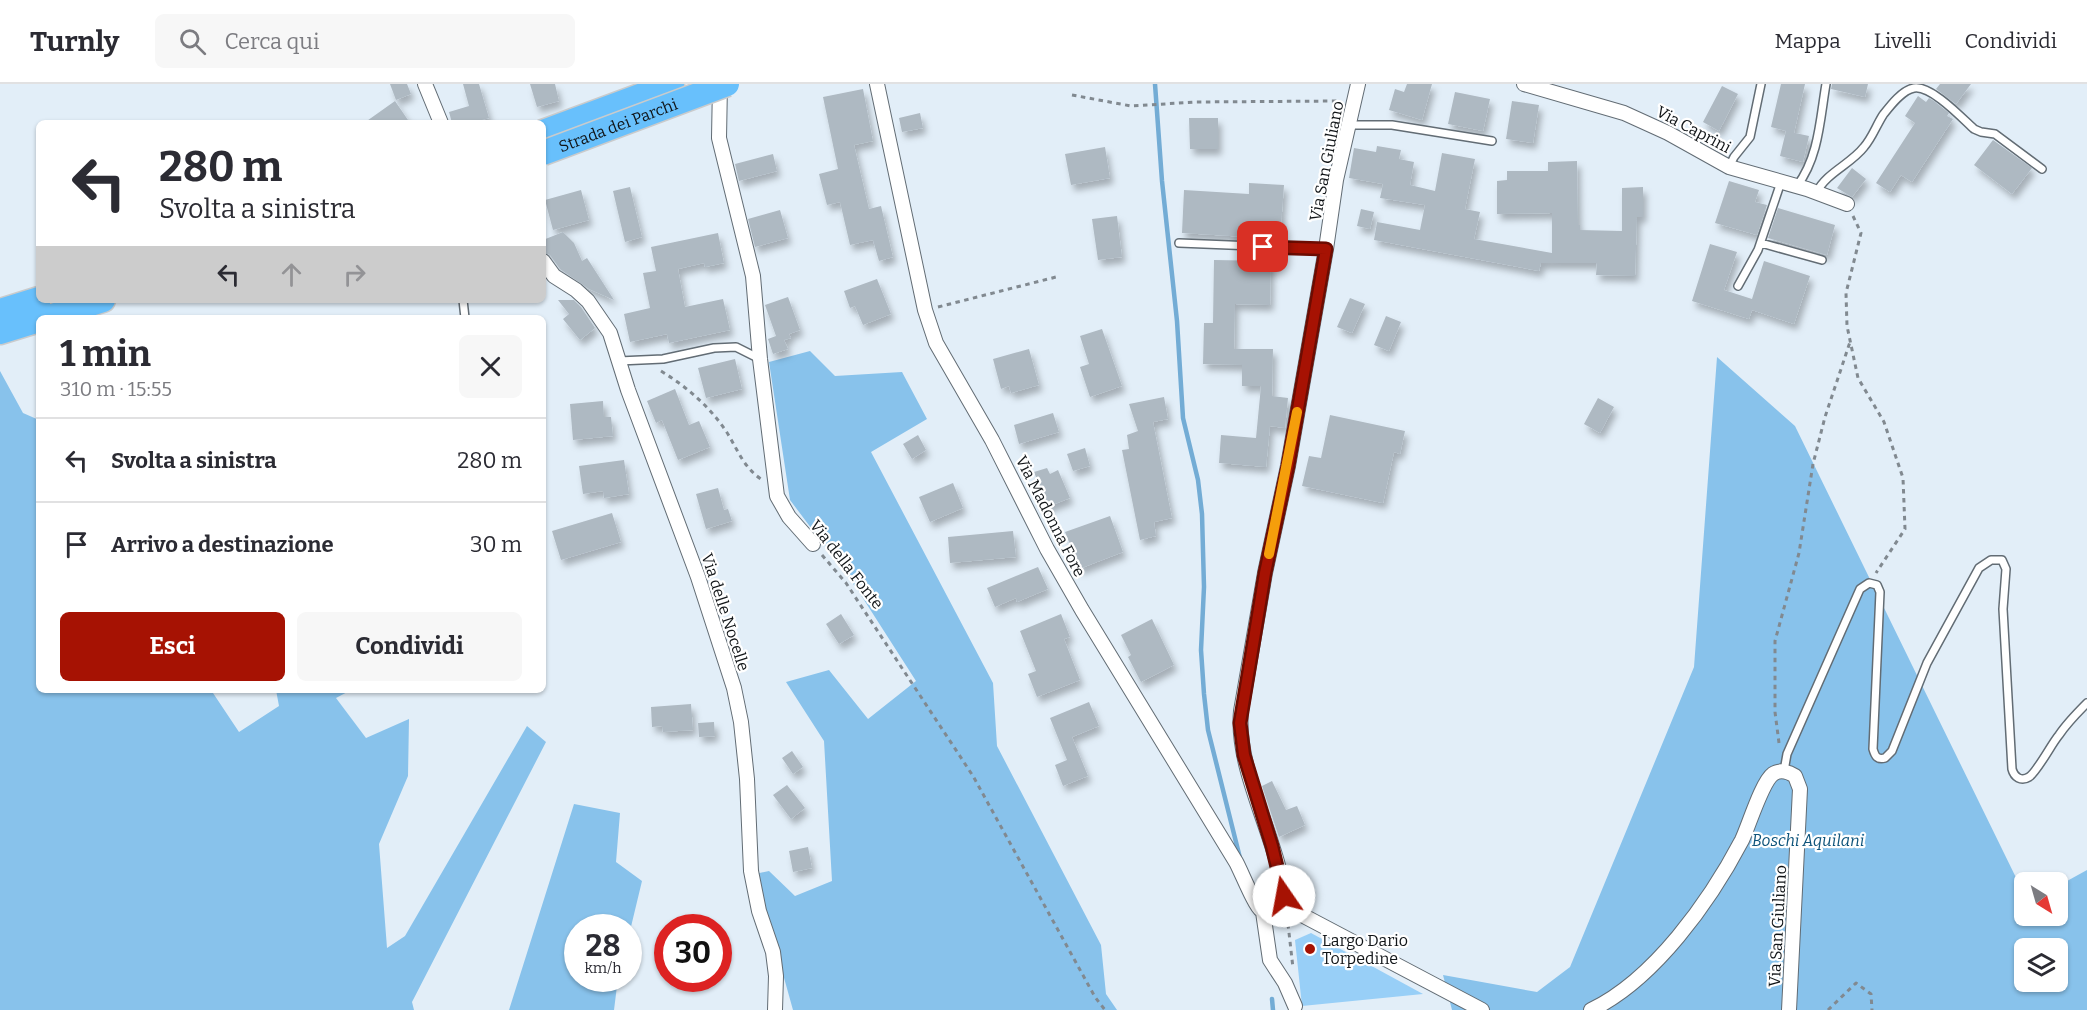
<!DOCTYPE html>
<html lang="it">
<meta charset="utf-8">
<style>
:root{--surface:#fff;--page:#f7f7f7;--text:#2b2b33;--muted:#7c7c81;--line:#e1e1e2;--accent:#a61203}
body{margin:0;font-family:Bitter,serif;background:var(--page);color:var(--text);height:100vh;display:flex;flex-direction:column;font-size:22px;white-space:nowrap}
*{box-sizing:border-box;margin:0}
p{font-size:20px;color:var(--muted)}
.icon{flex:none;width:33px;height:33px;fill:none;stroke:currentColor;stroke-width:2;stroke-linecap:round;stroke-linejoin:round}
.map{position:relative;flex:1;overflow:hidden}
.panel{position:absolute;left:36px;top:231px;width:510px;height:378px;display:flex;flex-direction:column;background:var(--surface);border-radius:9px;box-shadow:0 2px 4px #0004}
.panel>*{flex:none}
.top-card{position:absolute;left:36px;top:36px;width:510px;height:183px;border-radius:9px;box-shadow:0 2px 4px #0004;background:#fff;color:var(--text);overflow:hidden}
.needle{width:39px;rotate:143deg}
.controls{position:absolute;left:2014px;top:788px;display:grid;gap:12px}
.controls a{display:grid;place-items:center;width:54px;height:54px;border-radius:9px;background:var(--surface);box-shadow:0 2px 4px #0004;font-size:30px}
.speed{position:absolute;left:564px;top:830px;display:flex;gap:12px;font-size:30px;font-weight:700;text-align:center}
.speed>*{display:grid;place-content:center;width:78px;height:78px;border-radius:50%;background:var(--surface);box-shadow:0 2px 4px #0004;line-height:1}
.speed small{font-size:15px;font-weight:400}
.speed .limit{border:9px solid #d22;background:#fff;color:#111}
.pin{position:absolute;display:grid;place-items:center;width:51px;height:51px;color:#fff;margin:-26px;border-radius:12px;box-shadow:0 3px 9px #0006}
.me{position:absolute;width:66px;margin:-33px;rotate:348deg;stroke-linejoin:round;filter:drop-shadow(0 0 4px #0008)}
.turn{display:flex;align-items:center;gap:21px;height:126px;padding:0 24px;font-size:27px}
.turn .icon{width:78px;height:78px;stroke-width:2.5}
.turn b{display:block;font-size:42px;line-height:51px}
.lanes{display:flex;align-items:center;height:57px;padding:0 24px;background:#0003;justify-content:center;gap:30px;direction:ltr}
.lanes .off{opacity:.35}
.round{display:grid;place-items:center;flex:none;width:63px;height:63px;border-radius:9px;background:var(--page)}
.overview{display:flex;align-items:center;justify-content:space-between;height:102px;padding:0 24px}
h1{font-size:36px;font-weight:700;line-height:45px}
.primary-button{display:flex;gap:12px;margin-top:auto;padding:12px 24px}
.primary-button a{flex:1;height:69px;border-radius:9px;background:var(--accent);color:#fff;font-size:24px;font-weight:700;line-height:69px;text-align:center}
.primary-button a+a{background:var(--page);color:var(--text)}
ul{padding:0;list-style:none}
li{display:flex;align-items:center;gap:18px;height:84px;padding:0 24px;border-top:2px solid var(--line)}
li div{flex:1}
li b{display:block;font-size:22px}
li em{font-style:normal}
header{display:flex;align-items:center;gap:36px;box-sizing:border-box;height:84px;padding:0 30px;background:var(--surface);border-bottom:2px solid var(--line)}
header strong{font-size:28px}
nav{display:flex;gap:33px;margin-inline-start:auto;font-size:21px}
.search{width:420px;height:54px;background:var(--page);display:flex;align-items:center;gap:15px;box-sizing:border-box;padding:0 21px;border-radius:9px;color:var(--muted);font-size:22px}
.map>svg:first-child{display:block}
.green{fill:#98cff7}
.forest{fill:#88c2eb;fill-rule:evenodd}
.lines{fill:none;stroke-linecap:round;stroke-linejoin:round}
.stream{stroke:#73acd5;stroke-width:4.5}
.building{fill:#aeb9c2;filter:url(#shadow)}
.service-casing{stroke:#626c74;stroke-width:10}
.minor-casing{stroke:#626c74;stroke-width:16}
.motorway-casing{stroke:#cacbcc;stroke-width:27}
.path{stroke:#818990;stroke-width:3;stroke-dasharray:4.5 4.5;stroke-linecap:butt}
.service{stroke:#fff;stroke-width:7}
.minor{stroke:#fff;stroke-width:14}
.motorway{stroke:#68c0fc;stroke-width:24}
.motorway-bridge-casing{stroke:#cacbcc;stroke-width:27;stroke-linecap:butt}
.motorway-bridge{stroke:#68c0fc;stroke-width:24}
.route-casing{stroke:#6c0c02;stroke-width:15}
.route{stroke:#a61203;stroke-width:10}
.slow{stroke:#f59e0b;stroke-width:10}
.poi-dot{fill:#a61203;stroke:#fff;stroke-width:2}
.labels{text-anchor:middle;stroke-width:4.5;stroke-linejoin:round;paint-order:stroke}
.street-label{font-size:16px;fill:#101417;stroke:#fff}
.park-label{font-size:16px;font-style:italic;fill:#0e547b;stroke:#fff}
.poi-label{font-size:16px;fill:#101417;stroke:#fff;text-anchor:start}
</style>
<header>
<strong>Turnly</strong>
<div class="search"><svg class="icon" aria-label="search" viewBox="0 0 24 24"><circle cx="10" cy="10" r="6"/><path d="M15 15l6 6"/></svg>Cerca qui</div>
<nav><a>Mappa</a><a>Livelli</a><a>Condividi</a></nav>
</header>
<div class="map">
<svg width="2087" height="926" viewBox="0 0 2087 926">
<defs>
<filter id="shadow"><feDropShadow dx="3.5" dy="6" stdDeviation="3" flood-color="#0004"/></filter>
</defs>
<rect width="100%" height="100%" fill="#e2eef8"/>
<path class="green" d="M 1311,849 L 1423,910 L 1302,922 L 1295,856 Z"/>
<path class="forest" d="M 810,267 L 835,292 L 902,288 L 927,335 L 871,368 L 993,599 L 997,662 L 1101,861 L 1106,910 L 1117,926 L 793,926 L 755,790 L 769,787 L 795,812 L 832,797 L 824,657 L 786,598 L 829,586 L 868,635 L 916,597 L 857,505 L 790,416 L 769,278 Z
M 1717,273 L 1795,342 L 2025,812 L 2025,831 L 2058,831 L 2058,802 L 2087,786 L 2087,926 L 1452,926 L 1443,891 L 1537,908 L 1570,883 L 1694,583 ZM 2025,864 L 2058,864 L 2058,897 L 2025,897 Z
M 0,287 L 23,329 L 39,336 L 39,606 L 211,606 L 239,648 L 279,622 L 276,606 L 351,606 L 336,614 L 366,654 L 409,635 L 408,692 L 379,760 L 387,864 L 405,852 L 527,642 L 546,658 L 412,918 L 414,926 L 0,926 Z
M 574,720 L 620,729 L 616,778 L 642,797 L 629,851 L 628,843 L 578,843 L 578,894 L 618,894 L 614,926 L 509,926 Z"/>
<g class="lines">
<path class="stream" d="M 1155,0 L 1162,97 L 1177,237 L 1183,334 L 1198,396 L 1202,430 L 1204,503 L 1201,566 L 1204,610 L 1208,646 L 1240,774
M 1272,915 L 1273,926"/>
</g>
<path class="building" d="M 390,0 L 407,0 L 411,10 L 396,16 Z
M 463,0 L 479,0 L 489,34 L 471,39 L 452,39 L 449,28 L 469,22 Z
M 530,0 L 555,0 L 559,17 L 537,23 Z
M 1407,0 L 1432,0 L 1422,36 L 1389,26 L 1395,5 L 1404,8 Z
M 1781,0 L 1805,0 L 1794,49 L 1771,43 Z
M 1832,0 L 1868,0 L 1865,13 L 1831,5 Z
M 1940,0 L 1971,0 L 1956,20 L 1936,5 Z
M 1722,2 L 1738,10 L 1719,47 L 1703,38 Z
M 863,5 L 873,57 L 854,61 L 869,125 L 881,122 L 893,173 L 879,177 L 873,156 L 850,161 L 840,118 L 827,121 L 819,90 L 838,85 L 823,13 Z
M 1455,8 L 1490,15 L 1483,47 L 1448,40 Z
M 1918,12 L 1926,18 L 1929,14 L 1934,17 L 1949,29 L 1947,32 L 1953,35 L 1912,98 L 1901,91 L 1890,108 L 1876,99 L 1915,39 L 1905,32 Z
M 395,17 L 410,39 L 364,39 Z
M 1512,17 L 1539,21 L 1533,59 L 1506,55 Z
M 920,29 L 923,44 L 902,48 L 899,34 Z
M 1189,34 L 1218,34 L 1218,65 L 1190,65 Z
M 1786,47 L 1809,52 L 1803,78 L 1780,72 Z
M 1993,56 L 2032,84 L 2012,110 L 1974,81 Z
M 1377,62 L 1401,66 L 1399,75 L 1414,78 L 1410,101 L 1435,107 L 1442,69 L 1475,75 L 1465,125 L 1480,128 L 1474,155 L 1552,169 L 1552,129 L 1497,130 L 1497,97 L 1507,96 L 1507,87 L 1548,87 L 1548,78 L 1577,77 L 1578,141 L 1580,141 L 1580,146 L 1622,147 L 1622,104 L 1643,103 L 1643,133 L 1637,133 L 1635,192 L 1596,191 L 1597,179 L 1541,179 L 1539,187 L 1374,156 L 1377,138 L 1420,146 L 1425,121 L 1380,114 L 1383,100 L 1349,94 L 1354,64 L 1376,68 Z
M 1105,63 L 1110,94 L 1071,101 L 1065,70 Z
M 773,70 L 777,87 L 739,97 L 735,80 Z
M 1852,84 L 1866,95 L 1852,113 L 1837,104 Z
M 1729,97 L 1759,106 L 1755,118 L 1767,121 L 1757,151 L 1715,139 Z
M 1249,99 L 1284,101 L 1280,155 L 1182,149 L 1184,106 L 1249,110 Z
M 630,103 L 642,153 L 625,158 L 613,107 Z
M 581,106 L 589,136 L 553,146 L 545,116 Z
M 1778,124 L 1835,141 L 1827,171 L 1768,154 Z
M 1361,125 L 1374,128 L 1370,145 L 1357,142 Z
M 780,126 L 788,154 L 755,163 L 748,135 Z
M 1117,132 L 1122,173 L 1098,176 L 1092,135 Z
M 563,148 L 574,159 L 582,177 L 587,174 L 614,216 L 589,205 L 560,185 L 550,171 L 543,168 L 543,156 Z
M 718,149 L 724,179 L 705,183 L 704,179 L 678,185 L 685,223 L 723,215 L 730,246 L 669,259 L 667,250 L 630,258 L 624,230 L 650,224 L 643,189 L 656,187 L 651,163 Z
M 1710,160 L 1737,168 L 1724,206 L 1752,215 L 1764,177 L 1810,192 L 1794,240 L 1752,226 L 1749,235 L 1692,217 Z
M 1214,176 L 1271,177 L 1270,221 L 1235,220 L 1234,265 L 1273,265 L 1272,312 L 1288,314 L 1285,344 L 1270,342 L 1266,383 L 1219,379 L 1221,351 L 1256,354 L 1261,302 L 1242,302 L 1242,281 L 1203,280 L 1204,239 L 1213,239 Z
M 877,195 L 891,230 L 863,241 L 855,222 L 850,224 L 844,207 Z
M 788,213 L 800,246 L 789,250 L 791,254 L 784,256 L 788,265 L 773,270 L 768,255 L 776,252 L 765,221 Z
M 1350,214 L 1365,220 L 1352,249 L 1337,243 Z
M 558,216 L 574,216 L 581,223 L 595,244 L 580,256 L 563,235 L 569,230 Z
M 1386,232 L 1401,238 L 1389,267 L 1374,261 Z
M 1102,245 L 1122,302 L 1090,313 L 1080,283 L 1089,280 L 1080,252 Z
M 1029,265 L 1039,301 L 1011,309 L 1009,302 L 1001,305 L 993,275 Z
M 735,275 L 742,305 L 706,314 L 698,284 Z
M 675,305 L 689,341 L 699,337 L 710,363 L 678,376 L 662,336 L 656,339 L 647,317 Z
M 1164,313 L 1168,335 L 1153,338 L 1172,434 L 1154,438 L 1156,452 L 1140,456 L 1122,366 L 1129,365 L 1127,351 L 1138,347 L 1129,320 Z
M 1598,314 L 1614,323 L 1600,349 L 1584,340 Z
M 603,317 L 604,333 L 611,333 L 613,352 L 573,356 L 570,320 Z
M 1053,329 L 1059,348 L 1019,360 L 1014,341 Z
M 1330,331 L 1405,347 L 1400,370 L 1394,368 L 1383,419 L 1302,402 L 1309,372 L 1321,374 Z
M 918,351 L 926,366 L 912,375 L 903,360 Z
M 1085,364 L 1090,382 L 1073,387 L 1067,370 Z
M 624,376 L 629,410 L 604,414 L 603,407 L 583,410 L 579,382 Z
M 1047,384 L 1050,390 L 1058,386 L 1070,414 L 1042,425 L 1036,410 L 1042,408 L 1034,388 Z
M 953,399 L 963,424 L 930,438 L 919,413 Z
M 718,404 L 724,426 L 728,425 L 732,437 L 706,445 L 696,410 Z
M 612,429 L 621,458 L 561,476 L 552,447 Z
M 1110,432 L 1123,468 L 1079,485 L 1073,468 L 1075,467 L 1073,467 L 1065,448 Z
M 1013,447 L 1016,473 L 950,479 L 948,453 Z
M 1038,483 L 1048,505 L 1017,518 L 1016,514 L 995,523 L 987,504 Z
M 841,530 L 854,551 L 839,560 L 826,540 Z
M 1061,530 L 1070,553 L 1064,555 L 1080,596 L 1037,613 L 1028,590 L 1036,587 L 1020,547 Z
M 1152,535 L 1174,581 L 1141,598 L 1128,573 L 1131,571 L 1121,551 Z
M 1089,618 L 1099,642 L 1072,653 L 1088,692 L 1063,702 L 1055,681 L 1067,676 L 1050,634 Z
M 691,620 L 693,646 L 663,648 L 662,642 L 652,643 L 651,623 Z
M 714,638 L 715,652 L 699,653 L 698,639 Z
M 792,667 L 803,683 L 793,690 L 782,674 Z
M 1272,697 L 1286,726 L 1297,722 L 1305,741 L 1279,753 L 1262,702 Z
M 787,701 L 805,724 L 791,735 L 773,711 Z
M 808,763 L 812,784 L 793,788 L 789,767 Z"/>
<g class="lines">
<g class="service-casing">
<path id="service" d="M 1350,41 L 1392,41 L 1492,57
M 1729,83 L 1734,73 L 1750,53 L 1761,0
M 1797,102 C 1819,73 1820,35 1826,0
M 1817,108 C 1826,89 1851,80 1864,63 C 1872,54 1876,42 1883,31 C 1890,22 1902,6 1914,4 C 1931,1 1962,34 1974,45 L 1981,48 L 1995,50 L 2042,85
M 1179,159 L 1326,165
M 1761,159 L 1822,176
M 1738,202 L 1758,166 L 1781,98
M 463,216 L 465,234
M 619,277 L 663,275 L 714,264 L 736,263 L 760,275
M 1784,687 L 1787,670 L 1860,505 L 1869,499 L 1877,501 L 1880,508 L 1873,665 C 1875,672 1877,676 1885,674 L 1892,667 L 1927,579 L 1979,484 L 1991,476 L 2002,476 L 2006,485 L 2003,525 L 2012,685 C 2014,693 2021,698 2029,693 C 2037,688 2052,659 2059,651 C 2067,639 2077,629 2087,619"/>
</g>
<g class="minor-casing">
<path id="minor" d="M 425,0 L 441,39
M 720,0 L 719,54 L 753,192 L 760,275 L 777,412 L 789,433 L 813,460
M 877,0 L 925,226 L 936,259 L 992,356 L 1047,465 L 1082,526 L 1236,778 C 1241,787 1255,822 1261,826 C 1268,831 1278,826 1283,821
M 1358,0 L 1336,96 L 1326,165 L 1288,382 L 1265,489 L 1241,627 C 1236,679 1268,738 1280,789 C 1282,799 1286,811 1283,821 L 1482,926
M 1524,0 L 1624,29 L 1668,49 L 1729,83 L 1807,105 L 1847,120
M 543,177 L 554,192 L 576,206 L 588,217 L 610,249 L 628,306 L 698,493 L 734,604 L 741,638 L 747,695 L 751,787 L 759,827 L 773,868 L 776,892 L 775,926
M 1263,828 L 1270,876 L 1285,899 L 1295,922
M 1591,926 C 1654,896 1710,817 1742,756 C 1749,741 1762,698 1773,690 C 1780,685 1789,688 1795,692 L 1800,705 L 1789,926"/>
</g>
<g class="motorway-casing">
<path id="motorway" d="M 543,48 L 672,0
M 0,227 L 39,215
M 46,234 L 103,216
M 0,248 L 39,236"/>
</g>
<path class="path" d="M 1072,11 L 1131,22 L 1196,18 L 1339,17
M 1853,132 L 1861,149 L 1846,209 L 1847,242 L 1858,294 L 1884,338 L 1903,394 L 1905,445 L 1876,489
M 938,223 L 1060,192
M 661,287 C 687,303 709,322 726,347 C 737,364 743,383 761,395
M 822,471 L 846,499 L 973,692 L 1095,913 L 1105,926
M 1779,659 L 1775,628 L 1775,557 L 1799,469 L 1813,380 L 1825,333 L 1850,258
M 1288,840 L 1293,884
M 1828,926 L 1856,899 L 1871,910 L 1872,926"/>
<use href="#service" class="service"/>
<use href="#minor" class="minor"/>
<use href="#motorway" class="motorway"/>
<g class="motorway-bridge-casing">
<g id="motorway-bridge">
<path id="s1" d="M 543,69 L 727,0"/>
</g>
</g>
<use href="#motorway-bridge" class="motorway-bridge"/>
</g>
<g class="lines">
<g class="route-casing">
<path id="route" d="M 1263,163 L 1326,165 L 1288,382 L 1265,489 L 1240,639 L 1244,671 L 1272,762 L 1284,812"/>
</g>
<use href="#route" class="route"/>
<path class="slow" d="M 1269,470 L 1297,328"/>
</g>
<circle class="poi-dot" cx="1310" cy="865" r="6"/>
<g class="labels">
<g class="street-label">
<text dy="6" stroke="none"><textPath href="#s1" startOffset="80">Strada dei Parchi</textPath></text>
<text transform="translate(1694 45) rotate(28)" y="6">Via Caprini</text>
<text transform="translate(1326 77) rotate(-79)" y="6">Via San Giuliano</text>
<text transform="translate(1051 432) rotate(63)" y="6">Via Madonna Fore</text>
<text transform="translate(847 480) rotate(52)" y="6">Via della Fonte</text>
<text transform="translate(726 528) rotate(72)" y="6">Via delle Nocelle</text>
<text transform="translate(1777 842) rotate(-87)" y="6">Via San Giuliano</text>
</g>
<g class="park-label">
<text x="1808" y="762">Boschi Aquilani</text>
</g>
<g class="poi-label">
<text x="1322" y="862">Largo Dario<tspan x="1322" dy="18">Torpedine</tspan></text>
</g>
</g>
</svg>
<div class="controls">
<a><svg class="needle" viewBox="-14 -14 28 28"><path d="M0-13l5 13h-10z" fill="#e53935"/><path d="M0 13l5-13h-10z" fill="#7c7c81"/></svg></a>
<a><svg class="icon" aria-label="layers" viewBox="0 0 24 24"><path d="M12 4l9 5-9 5-9-5zM3 14l9 5 9-5"/></svg></a>
</div>
<div class="speed"><div>28<small>km/h</small></div><div class="limit">30</div></div>
<div class="pin" style="left:1263px;top:163px;background:#d93025"><svg class="icon" aria-label="arrive" viewBox="0 0 24 24"><path d="M6 21V4h12l-3 4 3 4H6"/></svg></div>
<svg class="me" style="left:1284px;top:812px" viewBox="-20 -20 40 40"><circle r="19" fill="#fff"/><path d="M0-13L10 11 0 6-10 11z" fill="#a61203"/></svg>
<div class="top-card">
<div class="turn"><svg class="icon" aria-label="left" viewBox="0 0 24 24"><path d="M17 20v-9H6M10 6l-5 5 5 5"/></svg><div><b>280 m</b>Svolta a sinistra</div></div>
<div class="lanes"><svg class="icon" aria-label="left" viewBox="0 0 24 24"><path d="M17 20v-9H6M10 6l-5 5 5 5"/></svg><svg class="icon off" aria-label="ahead" viewBox="0 0 24 24"><path d="M12 20V5M6 11l6-6 6 6"/></svg><svg class="icon off" aria-label="right" viewBox="0 0 24 24"><path d="M7 20v-9h11M14 6l5 5-5 5"/></svg></div>
</div>
<section class="panel">
<div class="overview"><div><h1>1 min</h1><p>310 m · 15:55</p></div><a class="round"><svg class="icon" aria-label="close" viewBox="0 0 24 24"><path d="M6 6l12 12M18 6L6 18"/></svg></a></div>
<ul>
<li><svg class="icon" aria-label="left" viewBox="0 0 24 24"><path d="M17 20v-9H6M10 6l-5 5 5 5"/></svg><div><b>Svolta a sinistra</b></div><em>280 m</em></li>
<li><svg class="icon" aria-label="arrive" viewBox="0 0 24 24"><path d="M6 21V4h12l-3 4 3 4H6"/></svg><div><b>Arrivo a destinazione</b></div><em>30 m</em></li>
</ul>
<div class="primary-button"><a>Esci</a><a>Condividi</a></div>
</section>
</div>
